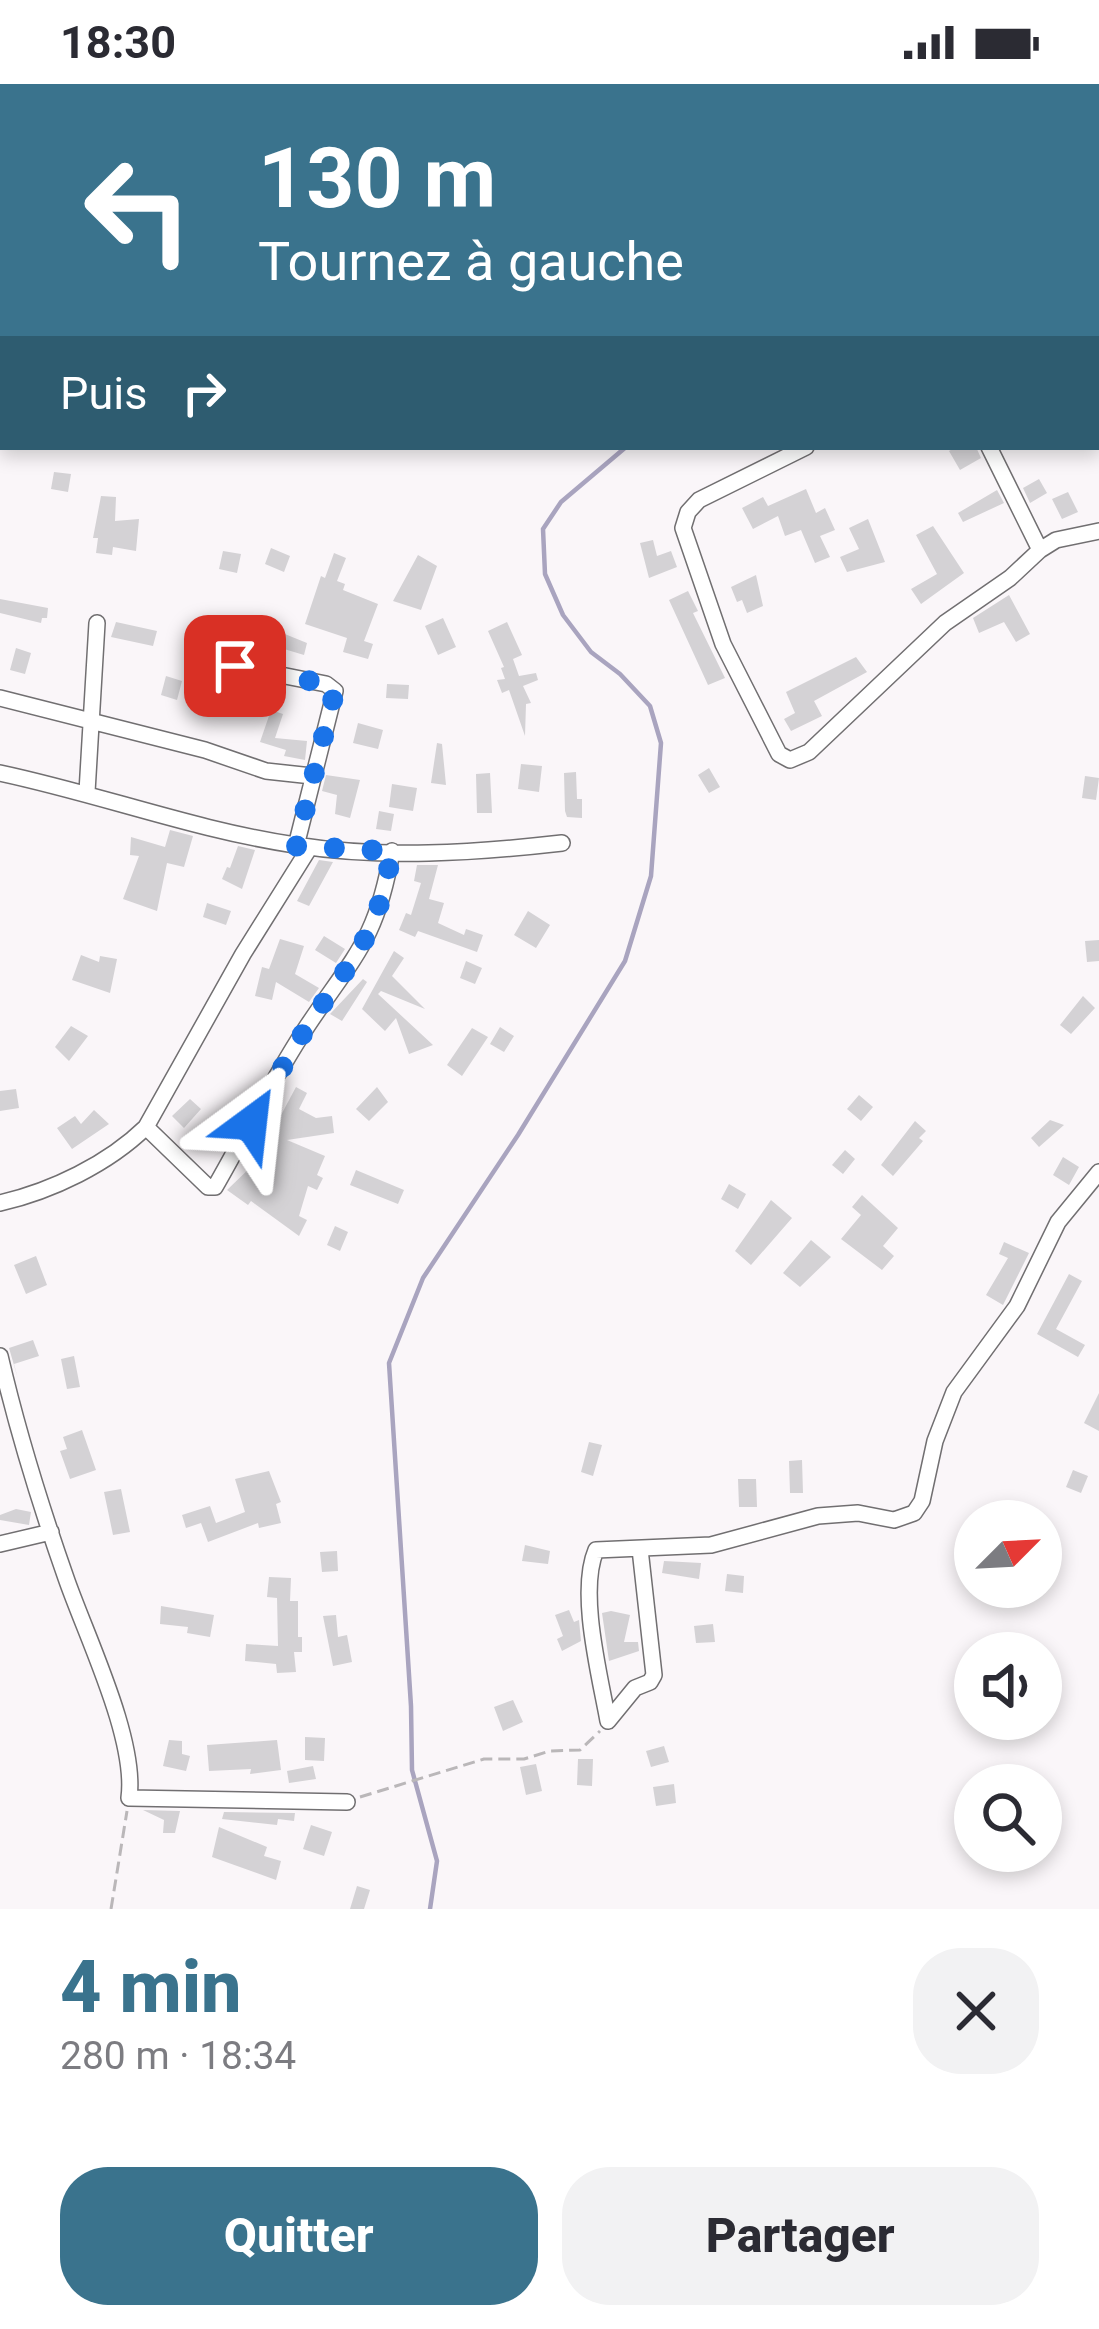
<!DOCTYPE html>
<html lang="fr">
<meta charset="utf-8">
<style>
:root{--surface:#fff;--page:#f2f2f3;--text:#2b2b33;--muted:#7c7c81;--accent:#3a738d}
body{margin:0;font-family:Roboto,sans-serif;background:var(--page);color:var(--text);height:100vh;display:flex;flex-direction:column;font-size:45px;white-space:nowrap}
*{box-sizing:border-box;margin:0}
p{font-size:39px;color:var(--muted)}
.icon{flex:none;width:66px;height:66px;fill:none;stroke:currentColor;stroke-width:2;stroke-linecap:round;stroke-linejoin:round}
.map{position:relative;height:1825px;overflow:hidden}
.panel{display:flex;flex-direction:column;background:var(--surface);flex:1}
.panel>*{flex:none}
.guide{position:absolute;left:0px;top:0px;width:1101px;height:366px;box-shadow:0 6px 18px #0003;background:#3a738d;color:#fff;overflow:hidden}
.needle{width:78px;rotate:66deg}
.controls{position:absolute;left:954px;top:1416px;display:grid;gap:24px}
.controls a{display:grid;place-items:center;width:108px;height:108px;border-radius:50%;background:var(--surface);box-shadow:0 6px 18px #0003;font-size:60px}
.pin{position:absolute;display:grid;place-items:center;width:102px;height:102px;color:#fff;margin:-51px;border-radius:24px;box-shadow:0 6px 18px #0006}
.me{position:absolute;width:132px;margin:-66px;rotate:30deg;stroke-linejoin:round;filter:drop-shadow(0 0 9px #0008)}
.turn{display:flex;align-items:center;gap:42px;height:252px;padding:0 60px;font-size:54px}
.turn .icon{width:156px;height:156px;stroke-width:2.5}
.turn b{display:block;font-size:84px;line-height:102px}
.then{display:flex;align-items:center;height:114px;padding:0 60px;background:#0003;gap:24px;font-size:45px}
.round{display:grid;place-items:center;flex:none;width:126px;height:126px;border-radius:48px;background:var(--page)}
.head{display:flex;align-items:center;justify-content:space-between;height:204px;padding:0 60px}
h1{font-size:72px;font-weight:800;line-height:90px;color:var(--accent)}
.button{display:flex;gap:24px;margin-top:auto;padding:24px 60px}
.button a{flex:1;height:138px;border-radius:48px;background:var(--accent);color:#fff;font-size:48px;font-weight:800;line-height:138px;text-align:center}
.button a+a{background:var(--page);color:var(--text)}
.status{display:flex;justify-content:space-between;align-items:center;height:84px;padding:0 60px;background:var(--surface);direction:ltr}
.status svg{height:33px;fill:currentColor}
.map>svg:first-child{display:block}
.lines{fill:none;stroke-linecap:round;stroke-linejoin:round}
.stream{stroke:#a9a4bf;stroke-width:4.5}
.building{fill:#d4d2d5}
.service-casing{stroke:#716f71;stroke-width:10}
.minor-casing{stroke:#716f71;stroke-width:18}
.path{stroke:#bab7b9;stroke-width:3;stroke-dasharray:12 6;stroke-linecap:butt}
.service{stroke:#fff;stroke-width:8}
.minor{stroke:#fff;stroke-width:15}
.route{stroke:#1a73e8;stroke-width:21;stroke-dasharray:0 37.8}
</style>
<div class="status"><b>18:30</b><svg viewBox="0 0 49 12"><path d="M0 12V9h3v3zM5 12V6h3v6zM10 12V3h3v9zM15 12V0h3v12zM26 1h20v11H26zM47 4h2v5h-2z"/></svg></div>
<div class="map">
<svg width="1099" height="1825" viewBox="0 0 1099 1825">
<rect width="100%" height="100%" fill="#faf6f9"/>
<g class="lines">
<path class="stream" d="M 430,1825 L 437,1777 L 412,1686 L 411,1622 L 389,1279 L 423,1194 L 518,1051 L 625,877 L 651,792 L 661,659 L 650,622 L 620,590 L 591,568 L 563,531 L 545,490 L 543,445 L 561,418 L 626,363"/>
</g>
<path class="building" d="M 956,363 L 976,363 L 981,374 L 960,386 L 949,367 Z
M 54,388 L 71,390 L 68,408 L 51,405 Z
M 1039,395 L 1047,409 L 1030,419 L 1023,404 Z
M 806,405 L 816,429 L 825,424 L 835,446 L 820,452 L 830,473 L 815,479 L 801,446 L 785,452 L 778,432 L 753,445 L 742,424 L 763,413 L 768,422 Z
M 997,406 L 1004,419 L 963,438 L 958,429 Z
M 1068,408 L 1078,428 L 1062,435 L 1052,415 Z
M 101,412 L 116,413 L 115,437 L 139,435 L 136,467 L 113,463 L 112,471 L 96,469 L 98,454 L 93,454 Z
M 868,435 L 885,478 L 847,488 L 840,473 L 859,465 L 849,444 Z
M 933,442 L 964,489 L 921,520 L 911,505 L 937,490 L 916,451 Z
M 653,456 L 657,472 L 671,467 L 677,483 L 649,494 L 640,459 Z
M 271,464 L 290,472 L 284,488 L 265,480 Z
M 223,467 L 241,470 L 237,489 L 219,485 Z
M 334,469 L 346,474 L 337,497 L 345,500 L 343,506 L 378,520 L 364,557 L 373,560 L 368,575 L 343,568 L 347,554 L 305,540 L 321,492 L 325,494 Z
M 418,471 L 437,482 L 421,526 L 393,517 Z
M 756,491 L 763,522 L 747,529 L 742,516 L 737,518 L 731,503 Z
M 688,507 L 698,527 L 693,529 L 725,594 L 708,601 L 669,516 Z
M 1009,511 L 1030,550 L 1016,558 L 1004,538 L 979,549 L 973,534 Z
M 0,515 L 48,524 L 47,534 L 42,534 L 41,539 L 0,529 Z
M 443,534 L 456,563 L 438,571 L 425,542 Z
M 116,538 L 157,547 L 153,562 L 111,553 Z
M 507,538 L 522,571 L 513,575 L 519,592 L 536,589 L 538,596 L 523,602 L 531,619 L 526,620 L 525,652 L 509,606 L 502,609 L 497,596 L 505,595 L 501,584 L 504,583 L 488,547 Z
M 265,542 L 307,559 L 304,571 L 284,565 L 279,578 L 256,574 L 260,564 L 242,557 L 247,545 L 261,550 Z
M 16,564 L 31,569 L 25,590 L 10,586 Z
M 856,573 L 867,588 L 814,617 L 822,632 L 791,647 L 784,635 L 795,629 L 786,608 Z
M 166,592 L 182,597 L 177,616 L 161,611 Z
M 387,600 L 409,601 L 408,615 L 386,614 Z
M 271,626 L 283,630 L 275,654 L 307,657 L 305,676 L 284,672 L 286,666 L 260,658 Z
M 358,639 L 383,646 L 378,665 L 353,659 Z
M 437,659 L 442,660 L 446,701 L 431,699 Z
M 521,680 L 542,682 L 539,708 L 518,705 Z
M 709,684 L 720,703 L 709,709 L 698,691 Z
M 576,688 L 577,715 L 582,715 L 582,734 L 567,733 L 565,727 L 564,689 Z
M 490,689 L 492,729 L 477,729 L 476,690 Z
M 326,691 L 360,696 L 350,734 L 335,730 L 337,711 L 322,707 Z
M 1085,692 L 1099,694 L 1096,716 L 1082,714 Z
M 392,700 L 417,704 L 413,727 L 389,723 Z
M 379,727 L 394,730 L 391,747 L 376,745 Z
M 170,746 L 193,752 L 184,783 L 167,779 L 157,827 L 123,815 L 139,772 L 130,771 L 131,753 L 165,763 Z
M 238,762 L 255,766 L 242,805 L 222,795 L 227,783 L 230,784 Z
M 319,776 L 333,778 L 309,822 L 297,817 Z
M 417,781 L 438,781 L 429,815 L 444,819 L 438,839 L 464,851 L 466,845 L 483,851 L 477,868 L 418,847 L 415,853 L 399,846 L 406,829 L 411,831 L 421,799 L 414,797 Z
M 207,819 L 231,827 L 226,841 L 203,833 Z
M 528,827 L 550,841 L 536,864 L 514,851 Z
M 324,852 L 345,865 L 336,879 L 315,866 Z
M 280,855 L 304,862 L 295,890 L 319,904 L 309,918 L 276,898 L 272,916 L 255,912 L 262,883 L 269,885 Z
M 1099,856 L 1099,877 L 1087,878 L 1085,857 Z
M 394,867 L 404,874 L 392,892 L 425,925 L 381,907 L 378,910 L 433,961 L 409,970 L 396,934 L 385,947 L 362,925 Z
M 81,871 L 99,878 L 100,872 L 117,875 L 110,909 L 72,896 Z
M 466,877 L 482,884 L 475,900 L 460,894 Z
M 363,895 L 367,898 L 342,937 L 330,930 Z
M 1083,912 L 1095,924 L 1071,950 L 1060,941 Z
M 71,942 L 88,952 L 69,977 L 55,963 Z
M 500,943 L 514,952 L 504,968 L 490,960 Z
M 472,944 L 488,953 L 462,992 L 447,981 Z
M 296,1003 L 307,1009 L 299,1025 L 316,1034 L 332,1032 L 334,1049 L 287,1056 L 325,1072 L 317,1091 L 323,1094 L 317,1106 L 308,1102 L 299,1132 L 307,1136 L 299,1152 L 251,1117 L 248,1121 L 227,1106 L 256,1078 Z
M 377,1003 L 388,1018 L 369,1037 L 356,1025 Z
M 16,1005 L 19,1024 L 0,1027 L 0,1007 Z
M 859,1011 L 873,1023 L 861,1037 L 847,1025 Z
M 190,1015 L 201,1025 L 184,1044 L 172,1032 Z
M 94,1026 L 109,1040 L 72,1065 L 57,1044 L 75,1032 L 81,1040 Z
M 1050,1036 L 1064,1041 L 1039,1063 L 1031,1054 Z
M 915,1037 L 926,1047 L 919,1054 L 923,1057 L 893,1092 L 881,1081 Z
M 845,1066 L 855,1075 L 843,1090 L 832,1081 Z
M 1063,1073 L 1079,1083 L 1069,1101 L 1053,1091 Z
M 356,1086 L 404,1106 L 398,1120 L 350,1101 Z
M 729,1100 L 746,1110 L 738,1125 L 721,1115 Z
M 862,1111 L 898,1144 L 883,1162 L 894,1172 L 882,1186 L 841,1155 L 861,1131 L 852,1123 Z
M 771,1116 L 792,1134 L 751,1181 L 735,1167 Z
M 335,1142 L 348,1148 L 340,1167 L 327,1161 Z
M 811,1156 L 831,1173 L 800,1203 L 783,1189 Z
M 1004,1158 L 1029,1169 L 1003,1221 L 986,1211 L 1008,1174 L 999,1170 Z
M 36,1172 L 47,1201 L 26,1210 L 14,1181 Z
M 1069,1190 L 1082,1197 L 1056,1245 L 1085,1261 L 1078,1273 L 1037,1250 Z
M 33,1256 L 39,1272 L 14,1280 L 18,1295 L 9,1264 Z
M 74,1272 L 80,1303 L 67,1305 L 61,1275 Z
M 1099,1309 L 1099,1347 L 1084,1339 Z
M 82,1346 L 96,1386 L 70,1395 L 60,1367 L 67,1365 L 63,1353 Z
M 589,1358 L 602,1361 L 593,1392 L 581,1388 Z
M 802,1376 L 803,1409 L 790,1409 L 789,1377 Z
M 1073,1386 L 1088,1392 L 1081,1409 L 1066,1403 Z
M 269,1387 L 281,1418 L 276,1420 L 281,1439 L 259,1444 L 258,1439 L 208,1458 L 201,1439 L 186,1444 L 182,1431 L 210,1422 L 216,1439 L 245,1428 L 235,1395 Z
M 738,1395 L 756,1395 L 757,1423 L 739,1423 Z
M 121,1405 L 130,1448 L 113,1451 L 104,1408 Z
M 16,1425 L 31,1428 L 29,1441 L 0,1436 L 0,1431 Z
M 525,1461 L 550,1467 L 548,1480 L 522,1477 Z
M 337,1467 L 338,1487 L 322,1488 L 320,1468 Z
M 664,1477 L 701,1479 L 699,1495 L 662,1489 Z
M 727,1490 L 744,1492 L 743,1509 L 725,1507 Z
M 269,1493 L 291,1494 L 290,1517 L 298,1517 L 298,1553 L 302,1553 L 302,1568 L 294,1568 L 296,1588 L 277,1589 L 276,1580 L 245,1577 L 246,1560 L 278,1562 L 277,1514 L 267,1513 Z
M 161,1522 L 214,1531 L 210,1553 L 187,1549 L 188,1543 L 160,1540 Z
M 569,1526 L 574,1538 L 579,1536 L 581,1557 L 562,1567 L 557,1555 L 563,1552 L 555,1531 Z
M 611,1527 L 630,1531 L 624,1558 L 638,1558 L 639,1567 L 609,1577 L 602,1529 Z
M 336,1531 L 338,1553 L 347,1551 L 352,1578 L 333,1582 L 323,1532 Z
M 713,1540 L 715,1558 L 696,1559 L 694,1542 Z
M 513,1616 L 523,1638 L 503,1647 L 494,1623 Z
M 305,1653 L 325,1654 L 324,1677 L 305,1676 Z
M 169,1656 L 182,1657 L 182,1670 L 190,1672 L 186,1687 L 163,1682 Z
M 277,1656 L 281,1686 L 250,1690 L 251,1685 L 209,1687 L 207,1661 Z
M 664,1662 L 669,1678 L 651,1683 L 646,1667 Z
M 578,1675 L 593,1675 L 592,1702 L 577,1701 Z
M 536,1680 L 542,1707 L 526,1711 L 520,1683 Z
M 313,1682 L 316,1695 L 289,1699 L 287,1687 Z
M 674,1700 L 676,1719 L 656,1722 L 653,1703 Z
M 143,1726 L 180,1727 L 175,1749 L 163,1749 L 164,1736 Z
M 224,1728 L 295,1729 L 294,1737 L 278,1735 L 277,1741 L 222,1735 Z
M 311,1741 L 332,1748 L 324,1772 L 303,1765 Z
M 219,1743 L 267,1763 L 264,1772 L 281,1777 L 276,1796 L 212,1773 Z
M 357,1802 L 370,1806 L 364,1825 L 350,1825 Z"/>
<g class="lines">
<g class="service-casing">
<path id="service" d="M 706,3 L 706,0"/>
</g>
<g class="minor-casing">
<path id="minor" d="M 68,0 L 70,3
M 272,0 L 272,3
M 399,0 L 400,3
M 818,3 L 819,0
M 1098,242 L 1099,242
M 806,363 L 699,416 L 688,428 L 683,444 L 723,560 L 779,670 L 790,676 L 809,668 L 945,539 L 1010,494 L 1040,466 L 1056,456 L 1099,447
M 989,363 L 1040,466
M 235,582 L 326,600 L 335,607 L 296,762
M 0,614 L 205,666 L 266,687 L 312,692
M 0,689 C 99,710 195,746 295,761 C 383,775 474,769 562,759
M 87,708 L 97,539
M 146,1043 L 208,1103 L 215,1103 C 246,1049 274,992 308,941 C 355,871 377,855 392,767
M 0,1119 C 52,1107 108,1080 146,1043 L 243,870 L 310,763
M 0,1272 C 17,1345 41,1423 66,1494 C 86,1552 137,1655 129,1714 L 347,1718
M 0,1460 L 51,1448
M 608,1637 C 600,1592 578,1508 596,1466 L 711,1461 L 818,1432 L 858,1429 L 894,1436 L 914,1429 L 922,1417 L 935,1357 L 954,1308 L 1017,1222 L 1058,1138 L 1099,1088
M 608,1637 L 635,1604 L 650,1598 L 654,1591 L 640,1465"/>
</g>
<path class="path" d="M 360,1713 L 484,1675 L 524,1675 L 550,1667 L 580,1666 L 600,1647
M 111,1825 L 127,1727"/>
<use href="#service" class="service"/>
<use href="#minor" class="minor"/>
</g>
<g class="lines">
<path class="route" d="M 235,582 L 326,600 L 335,607 L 296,762 L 392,767 C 377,855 354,871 308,942 C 287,973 270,1007 251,1039"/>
</g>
</svg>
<div class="controls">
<a><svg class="needle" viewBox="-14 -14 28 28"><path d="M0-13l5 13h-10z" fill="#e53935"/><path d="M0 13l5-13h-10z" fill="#7c7c81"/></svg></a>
<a><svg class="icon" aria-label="sound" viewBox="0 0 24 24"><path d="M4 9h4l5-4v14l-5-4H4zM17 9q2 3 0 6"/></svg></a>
<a><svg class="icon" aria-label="search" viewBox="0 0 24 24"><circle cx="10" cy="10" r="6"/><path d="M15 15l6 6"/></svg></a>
</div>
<div class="pin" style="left:235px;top:582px;background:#d93025"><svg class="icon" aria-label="arrive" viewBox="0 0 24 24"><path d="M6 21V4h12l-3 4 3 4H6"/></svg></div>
<svg class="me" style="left:251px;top:1039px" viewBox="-20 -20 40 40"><path d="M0-17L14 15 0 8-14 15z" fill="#1a73e8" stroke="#fff" stroke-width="4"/></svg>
<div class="guide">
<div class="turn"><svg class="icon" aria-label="left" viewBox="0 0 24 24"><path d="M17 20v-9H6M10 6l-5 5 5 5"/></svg><div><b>130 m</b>Tournez à gauche</div></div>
<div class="then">Puis<svg class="icon" aria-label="right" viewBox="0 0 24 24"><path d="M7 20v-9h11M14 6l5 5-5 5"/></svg></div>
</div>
</div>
<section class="panel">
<div class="head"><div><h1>4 min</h1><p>280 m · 18:34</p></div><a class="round"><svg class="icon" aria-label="close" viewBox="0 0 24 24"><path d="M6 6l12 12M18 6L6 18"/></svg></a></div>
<div class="button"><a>Quitter</a><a>Partager</a></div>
</section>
